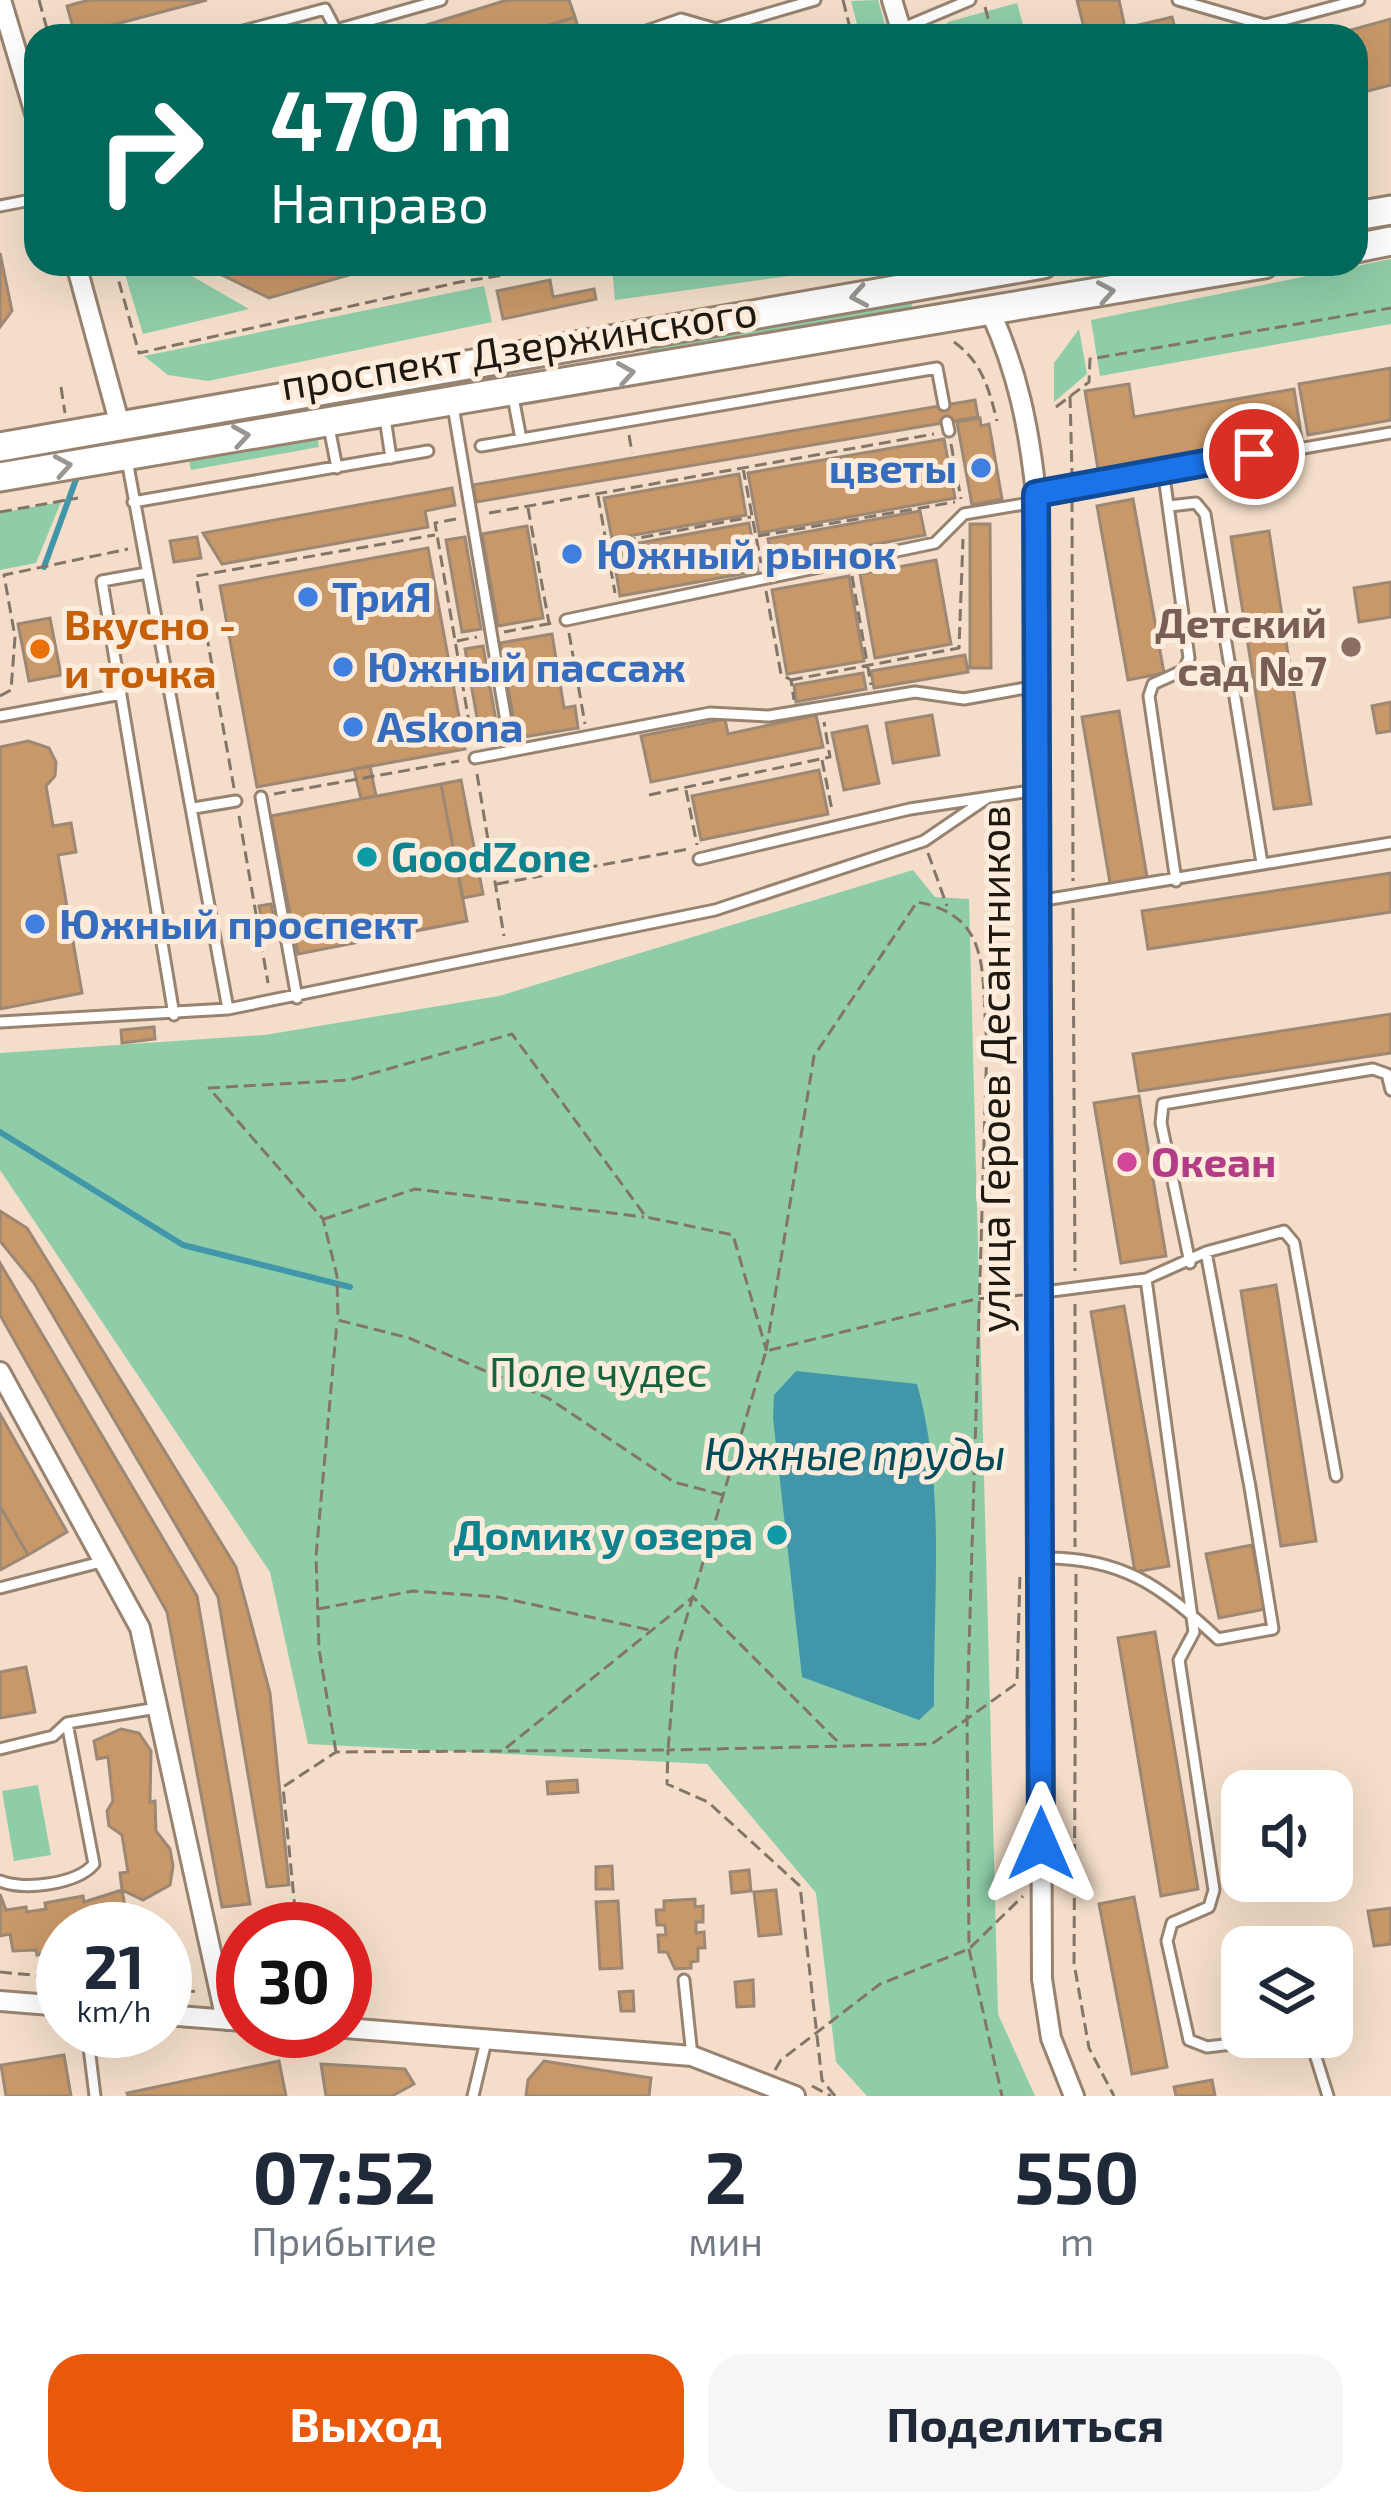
<!DOCTYPE html>
<html lang="ru">
<meta charset="utf-8">
<style>
:root{--surface:#fff;--page:#f6f6f7;--text:#1f2937;--muted:#747a83;--accent:#ea580c}
body{margin:0;font-family:"Exo 2",sans-serif;background:var(--page);color:var(--text);height:100vh;display:flex;flex-direction:column;font-size:45px;white-space:nowrap}
*{box-sizing:border-box;margin:0}
p{font-size:39px;color:var(--muted)}
.icon{flex:none;width:66px;height:66px;fill:none;stroke:currentColor;stroke-width:2;stroke-linecap:round;stroke-linejoin:round}
.map{position:relative;height:2096px;overflow:hidden}
.panel{display:flex;flex-direction:column;background:var(--surface);flex:1}
.panel>*{flex:none}
.guide{position:absolute;left:24px;top:24px;width:1344px;height:252px;border-radius:36px;box-shadow:0 12px 48px #0002;background:#00695c;color:#fff;overflow:hidden}
.fabs{position:absolute;left:1221px;top:1770px;display:grid;gap:24px}
.fabs a{display:grid;place-items:center;width:132px;height:132px;border-radius:24px;background:var(--surface);box-shadow:0 12px 48px #0002;font-size:60px}
.speed{position:absolute;left:36px;top:1902px;display:flex;gap:24px;font-size:60px;font-weight:700;text-align:center}
.speed>*{display:grid;place-content:center;width:156px;height:156px;border-radius:50%;background:var(--surface);box-shadow:0 12px 48px #0002;line-height:1}
.speed small{font-size:30px;font-weight:400}
.speed .limit{border:18px solid #d22;background:#fff;color:#111}
.pin{position:absolute;display:grid;place-items:center;width:102px;height:102px;color:#fff;margin:-51px;border:6px solid #fff;border-radius:50%;box-shadow:0 3px 12px #0007}
.me{position:absolute;width:132px;margin:-66px;rotate:0deg;stroke-linejoin:round;filter:drop-shadow(0 0 9px #0008)}
.turn{display:flex;align-items:center;gap:42px;height:252px;padding:0 48px;font-size:54px}
.turn .icon{width:156px;height:156px;stroke-width:2.5}
.turn b{display:block;font-size:84px;line-height:102px}
.eta{display:flex;justify-content:space-evenly;align-items:center;height:204px;text-align:center}
.eta b{font-size:72px;font-weight:700;line-height:84px}
.button{display:flex;gap:24px;margin-top:auto;padding:24px 48px}
.button a{flex:1;height:138px;border-radius:36px;background:var(--accent);color:#fff;font-size:48px;font-weight:700;line-height:138px;text-align:center}
.button a+a{background:var(--page);color:var(--text)}
.map>svg:first-child{display:block}
.green{fill:#8fcda8}
.water{fill:#4196aa}
.lines{fill:none;stroke-linecap:round;stroke-linejoin:round}
.stream{stroke:#4196aa;stroke-width:6}
.building{fill:#c89868;stroke:#9c8875;stroke-width:3}
.lane-casing{stroke:#978370;stroke-width:15}
.street-casing{stroke:#978370;stroke-width:24}
.secondary-casing{stroke:#978370;stroke-width:33}
.path{stroke:#837567;stroke-width:3;stroke-dasharray:12 6;stroke-linecap:butt}
.lane{stroke:#fff;stroke-width:9}
.street{stroke:#fff;stroke-width:18}
.secondary{stroke:#fff;stroke-width:27}
.oneway{stroke:#9a9793}
.route-casing{stroke:#114b97;stroke-width:30}
.route{stroke:#1a73e8;stroke-width:21}
.shop-dot{fill:#3f7fe0;stroke:#fdecdb;stroke-width:4.5}
.education-dot{fill:#8d6e63;stroke:#fdecdb;stroke-width:4.5}
.food-dot{fill:#e8710a;stroke:#fdecdb;stroke-width:4.5}
.culture-dot{fill:#0f9aa8;stroke:#fdecdb;stroke-width:4.5}
.hotel-dot{fill:#d1479c;stroke:#fdecdb;stroke-width:4.5}
.labels{text-anchor:middle;stroke-width:10;stroke-linejoin:round;paint-order:stroke}
.street-label{font-size:42px;fill:#1f1810;stroke:#fdecdb}
.shop-label{font-size:42px;font-weight:bold;fill:#366cbe;stroke:#fdecdb;text-anchor:start}
.education-label{font-size:42px;font-weight:bold;fill:#785e54;stroke:#fdecdb;text-anchor:end}
.food-label{font-size:42px;font-weight:bold;fill:#c56008;stroke:#fdecdb;text-anchor:start}
.culture-label{font-size:42px;font-weight:bold;fill:#0d838f;stroke:#fdecdb;text-anchor:start}
.hotel-label{font-size:42px;font-weight:bold;fill:#b23c85;stroke:#fdecdb;text-anchor:start}
.park-label{font-size:42px;fill:#17623e;stroke:#fdecdb}
.water-label{font-size:45px;font-style:italic;fill:#004c5b;stroke:#fdecdb}
</style>
<div class="map">
<svg width="1391" height="2096" viewBox="0 0 1391 2096">
<rect width="100%" height="100%" fill="#f4dec9"/>
<path class="green" d="M 878,0 L 888,36 L 860,36 L 851,1 Z
M 1017,3 L 1026,36 L 936,36 L 948,22 Z
M 1391,259 L 1391,324 L 1100,376 L 1091,320 Z
M 122,264 L 171,264 L 249,309 L 143,334 Z
M 636,264 L 877,264 L 615,300 L 612,267 Z
M 484,286 L 492,322 L 208,381 L 168,375 L 144,356 Z
M 911,300 L 913,313 L 649,358 L 646,344 Z
M 1079,329 L 1087,374 L 1054,402 L 1054,363 Z
M 317,434 L 319,447 L 191,470 L 188,457 Z
M 61,502 L 36,563 L 0,570 L 0,513 Z
M 913,870 L 935,897 L 969,899 L 998,2014 L 1035,2096 L 867,2096 L 836,2062 L 816,1893 L 707,1764 L 308,1744 L 270,1572 L 0,1170 L 0,1053 L 265,1035 L 499,996 Z
M 38,1785 L 51,1855 L 14,1861 L 2,1791 Z"/>
<path class="water" d="M 796,1371 L 917,1384 C 946,1486 933,1600 934,1706 L 919,1720 L 802,1677 L 773,1418 L 774,1395 Z"/>
<g class="lines">
<path class="stream" d="M 44,567 L 78,474
M 0,1132 L 183,1245 L 350,1287"/>
</g>
<path class="building" d="M 89,0 L 207,0 L 75,35 L 67,6 Z
M 507,0 L 569,0 L 575,17 L 514,36 L 391,36 Z
M 1077,0 L 1119,0 L 1125,28 L 1086,36 Z
M 575,17 L 579,31 L 514,36 Z
M 1172,17 L 1177,36 L 1127,36 L 1125,28 Z
M 1391,19 L 1391,85 L 1356,94 L 1356,36 L 1329,36 Z
M 0,253 L 12,311 L 0,327 Z
M 215,264 L 270,268 L 387,264 L 269,298 L 212,270 Z
M 550,280 L 553,297 L 594,289 L 596,299 L 503,319 L 497,291 Z
M 1391,368 L 1391,420 L 1308,435 L 1299,384 Z
M 1129,384 L 1134,417 L 1294,389 L 1302,440 L 1099,475 L 1085,391 Z
M 975,400 L 978,417 L 476,502 L 473,485 Z
M 980,418 L 981,426 L 989,424 L 1002,499 L 972,505 L 957,422 Z
M 944,439 L 955,498 L 759,533 L 748,473 Z
M 739,474 L 746,515 L 612,539 L 604,498 Z
M 452,488 L 455,505 L 425,511 L 428,527 L 222,564 L 203,533 Z
M 1133,499 L 1164,673 L 1128,680 L 1097,506 Z
M 920,511 L 925,535 L 773,563 L 768,539 Z
M 749,523 L 758,571 L 620,596 L 612,548 Z
M 970,524 L 990,524 L 991,668 L 970,668 Z
M 527,526 L 543,618 L 498,626 L 482,534 Z
M 1269,531 L 1311,804 L 1274,809 L 1231,537 Z
M 197,537 L 201,558 L 174,562 L 170,541 Z
M 465,537 L 481,629 L 462,632 L 446,540 Z
M 428,548 L 465,749 L 257,787 L 220,586 Z
M 936,560 L 951,644 L 875,658 L 860,574 Z
M 849,576 L 864,661 L 787,674 L 772,590 Z
M 1391,582 L 1391,617 L 1359,622 L 1354,588 Z
M 50,618 L 61,675 L 29,681 L 18,624 Z
M 552,634 L 564,708 L 575,706 L 578,728 L 517,738 L 500,643 Z
M 483,646 L 499,738 L 481,741 L 465,649 Z
M 965,655 L 968,672 L 874,688 L 871,671 Z
M 863,673 L 866,689 L 796,702 L 794,685 Z
M 1391,702 L 1391,731 L 1377,733 L 1372,706 Z
M 1119,711 L 1148,883 L 1111,889 L 1082,717 Z
M 816,715 L 823,747 L 651,782 L 641,736 L 725,719 L 728,734 Z
M 932,715 L 939,755 L 893,763 L 886,723 Z
M 867,726 L 879,783 L 844,790 L 832,733 Z
M 28,741 L 49,748 L 56,762 L 55,776 L 46,786 L 53,826 L 71,823 L 76,852 L 58,855 L 82,993 L 0,1009 L 0,747 Z
M 370,766 L 376,796 L 361,799 L 354,769 Z
M 819,770 L 828,814 L 701,840 L 692,796 Z
M 461,780 L 483,894 L 463,898 L 441,784 Z
M 441,784 L 467,921 L 298,954 L 271,816 Z
M 1391,873 L 1391,912 L 1148,949 L 1142,911 Z
M 271,904 L 276,929 L 264,931 L 259,906 Z
M 1391,1014 L 1391,1053 L 1139,1091 L 1133,1054 Z
M 154,1027 L 155,1039 L 122,1043 L 121,1030 Z
M 1139,1096 L 1166,1256 L 1121,1263 L 1094,1103 Z
M 0,1211 L 27,1228 L 236,1567 L 270,1693 L 289,1885 L 267,1887 L 218,1597 L 34,1283 L 0,1241 Z
M 0,1263 L 197,1596 L 250,1904 L 222,1907 L 167,1612 L 0,1315 Z
M 1276,1285 L 1316,1541 L 1281,1546 L 1241,1291 Z
M 1124,1306 L 1169,1566 L 1135,1572 L 1091,1312 Z
M 0,1414 L 67,1532 L 28,1555 L 0,1506 Z
M 0,1506 L 28,1555 L 0,1570 Z
M 1252,1545 L 1265,1609 L 1219,1618 L 1206,1554 Z
M 1155,1632 L 1198,1889 L 1161,1896 L 1118,1638 Z
M 26,1667 L 35,1712 L 0,1718 L 0,1672 Z
M 121,1729 L 139,1733 L 151,1751 L 150,1802 L 155,1801 L 156,1831 L 170,1849 L 173,1866 L 170,1885 L 143,1900 L 122,1890 L 120,1873 L 128,1872 L 122,1835 L 109,1826 L 107,1811 L 113,1801 L 108,1757 L 97,1759 L 94,1741 Z
M 577,1780 L 578,1792 L 548,1794 L 547,1782 Z
M 612,1866 L 613,1889 L 596,1889 L 596,1867 Z
M 749,1870 L 751,1891 L 732,1893 L 730,1872 Z
M 122,1890 L 129,1929 L 63,1929 L 62,1948 L 37,1955 L 36,1950 L 13,1951 L 10,1934 L 0,1936 L 0,1894 L 6,1910 L 26,1907 L 27,1912 L 46,1909 L 45,1903 L 83,1896 L 84,1902 Z
M 776,1890 L 781,1934 L 759,1936 L 754,1892 Z
M 1134,1897 L 1167,2067 L 1132,2074 L 1099,1904 Z
M 695,1899 L 695,1907 L 703,1906 L 703,1922 L 696,1922 L 696,1933 L 704,1932 L 705,1948 L 698,1948 L 698,1961 L 691,1962 L 691,1968 L 675,1969 L 667,1952 L 659,1952 L 658,1935 L 666,1935 L 665,1925 L 657,1925 L 656,1910 L 664,1910 L 664,1901 Z
M 618,1901 L 622,1968 L 600,1969 L 596,1902 Z
M 1391,1908 L 1391,1944 L 1374,1946 L 1368,1911 Z
M 753,1980 L 754,2006 L 737,2007 L 735,1982 Z
M 633,1991 L 634,2011 L 621,2011 L 619,1992 Z
M 64,2055 L 71,2096 L 6,2096 L 1,2065 Z
M 279,2061 L 286,2096 L 128,2096 L 127,2093 Z
M 544,2061 L 651,2078 L 649,2096 L 526,2096 L 528,2080 Z
M 321,2064 L 405,2069 L 414,2084 L 392,2096 L 326,2096 Z
M 1212,2080 L 1215,2096 L 1176,2096 L 1174,2087 Z"/>
<g class="lines">
<g class="lane-casing">
<path id="lane" d="M 1178,0 L 1265,25
M 901,29 L 970,0
M 225,36 L 325,9 L 336,30 L 441,0
M 632,36 L 681,19 L 716,29 L 815,0
M 1268,36 L 1265,25 L 1359,0
M 0,206 L 36,199
M 513,397 L 521,439
M 453,406 L 511,751
M 385,418 L 391,458
M 947,422 L 949,431
M 329,427 L 337,468
M 481,446 L 937,368 L 944,405
M 127,460 L 228,1009 L 715,910 L 924,841 L 987,798
M 1163,469 L 1189,658 L 1184,670 L 1153,684 L 1149,696 L 1176,881
M 1036,494 L 1391,433
M 133,502 L 428,451
M 1169,506 L 1196,503 L 1205,514 L 1262,863
M 147,573 L 102,581 L 174,1015
M 566,620 L 935,543 L 964,514 L 1036,502
M 0,716 L 121,694
M 475,758 L 710,713 L 769,716 L 915,692 L 964,699 L 1037,686
M 261,797 L 297,998
M 194,808 L 236,801
M 699,859 L 910,809 L 1037,790
M 1038,901 L 1391,843
M 0,1022 L 228,1009
M 1206,1252 L 1249,1482
M 1190,1263 L 1161,1123 L 1163,1104 L 1373,1069 L 1387,1074 L 1391,1090
M 1146,1279 L 1194,1632 L 1179,1660 L 1214,1890 L 1209,1907 L 1172,1923 L 1167,1941 L 1189,2040 L 1207,2047 L 1291,2037
M 1036,1293 L 1146,1279 L 1206,1252 L 1284,1231 L 1294,1243 L 1336,1476
M 1039,1558 C 1120,1556 1160,1585 1218,1639 L 1273,1629 L 1249,1481
M 0,1588 L 105,1561
M 0,1749 L 53,1736 L 67,1723 L 157,1708
M 0,1881 C 24,1891 77,1884 94,1864 L 67,1723
M 684,1980 L 692,2056
M 87,2031 L 95,2096
M 1294,2037 L 1314,2051 L 1328,2096
M 473,2096 L 486,2041"/>
</g>
<g class="street-casing">
<path id="street" d="M 1,0 L 36,117
M 892,0 L 903,36
M 76,264 L 121,429
M 991,313 C 1018,373 1029,428 1036,494 L 1042,1979 L 1051,2038 L 1074,2096
M 0,1372 L 140,1628 L 226,2020
M 0,2001 L 63,2006
M 165,2015 L 243,2021
M 345,2028 L 692,2056 L 795,2096"/>
</g>
<g class="secondary-casing">
<path id="secondary" d="M 1356,216 L 1391,210
M 1356,248 L 1391,241
M 0,447 L 1043,264
M 0,477 L 1264,264"/>
</g>
<path class="path" d="M 39,0 L 49,36
M 843,0 L 852,36
M 985,7 L 993,36
M 114,264 L 139,353 L 460,282 L 573,264
M 954,342 C 982,362 989,389 997,421
M 61,387 L 65,413
M 1070,396 L 1072,473
M 1056,407 L 1089,382 L 1090,359 L 1391,308
M 629,435 L 632,453
M 951,444 L 961,499
M 743,468 L 761,563
M 598,496 L 615,593
M 1072,500 L 1073,881
M 528,508 L 549,623
M 0,512 L 78,498
M 489,513 L 934,434
M 456,519 L 435,523 L 473,746
M 758,536 L 955,502
M 606,544 L 751,517
M 852,576 L 871,685
M 766,591 L 781,674 L 791,680 L 794,700
M 504,632 L 553,623
M 569,633 L 585,724
M 457,641 L 477,637
M 791,680 L 959,648 L 963,539
M 0,696 L 11,690 L 15,637 L 4,575 L 128,549
M 822,760 L 832,810
M 477,774 L 504,936
M 234,788 L 196,576 L 435,535
M 686,790 L 697,845
M 274,794 L 459,761
M 649,795 L 830,757 L 824,722
M 239,816 L 268,983
M 928,853 L 947,906
M 497,884 L 689,849
M 1073,908 L 1075,1271
M 324,1219 L 415,1189 L 644,1217
M 1075,1304 L 1075,1547
M 766,1351 L 814,1056 L 917,902 C 995,916 980,977 987,1043 L 967,1716 L 969,1949 L 1002,2096
M 723,1495 L 674,1482 L 548,1398 L 409,1338 L 338,1320 L 337,1276 L 323,1219 L 209,1088 L 349,1080 L 512,1034 L 646,1217 L 733,1235 L 766,1349
M 1076,1574 L 1074,1963 L 1089,2048 L 1114,2096
M 318,1609 L 413,1591 L 498,1597 L 650,1630
M 506,1748 L 693,1597 L 838,1742
M 336,1752 L 319,1649 L 316,1556 L 337,1322
M 297,1929 L 283,1787 L 336,1752 L 668,1750 L 676,1653 L 766,1351 L 976,1299 L 1023,1295
M 0,1972 L 63,1978
M 165,1989 L 200,1992
M 775,2070 L 781,2060 L 880,1984 L 969,1949 L 1023,1896
M 812,2086 L 831,2096
M 835,2096 L 822,2080 L 800,1886 L 708,1802 L 667,1784 L 668,1750 L 932,1744 L 1017,1683 L 1020,1573"/>
<use href="#lane" class="lane"/>
<use href="#street" class="street"/>
<use href="#secondary" class="secondary"/>
</g>
<defs><path id="oneway-chevron" d="M-2-3.5L2.5 0L-2 3.5" fill="none" stroke-width="1.6" stroke-linecap="round" stroke-linejoin="round" transform="scale(3)"/></defs>
<g class="oneway">
<use href="#oneway-chevron" transform="translate(1106 292) rotate(-10)"/>
<use href="#oneway-chevron" transform="translate(859 296) rotate(170)"/>
<use href="#oneway-chevron" transform="translate(626 373) rotate(-9)"/>
<use href="#oneway-chevron" transform="translate(241 436) rotate(-9)"/>
<use href="#oneway-chevron" transform="translate(63 466) rotate(-10)"/>
</g>
<g class="lines">
<g class="route-casing">
<path id="route" d="M 1041,1844 L 1036,494 L 1254,454"/>
</g>
<use href="#route" class="route"/>
</g>
<g class="shop-dot">
<circle cx="981" cy="468" r="12"/>
<circle cx="572" cy="554" r="12"/>
<circle cx="308" cy="597" r="12"/>
<circle cx="343" cy="667" r="12"/>
<circle cx="353" cy="727" r="12"/>
<circle cx="35" cy="924" r="12"/>
</g>
<circle class="education-dot" cx="1351" cy="647" r="12"/>
<circle class="food-dot" cx="40" cy="649" r="12"/>
<g class="culture-dot">
<circle cx="367" cy="857" r="12"/>
<circle cx="777" cy="1535" r="12"/>
</g>
<circle class="hotel-dot" cx="1127" cy="1162" r="12"/>
<g class="labels">
<g class="street-label">
<text transform="translate(519 348) rotate(-9)" y="15">проспект Дзержинского</text>
<text transform="translate(995 1069) rotate(-90)" y="15">улица Героев Десантников</text>
</g>
<g class="shop-label">
<text x="957" y="483" text-anchor="end">цветы</text>
<text x="596" y="569">Южный рынок</text>
<text x="332" y="612">ТриЯ</text>
<text x="367" y="682">Южный пассаж</text>
<text x="377" y="742">Askona</text>
<text x="59" y="939">Южный проспект</text>
</g>
<g class="education-label">
<text x="1327" y="638">Детский<tspan x="1327" dy="48">сад №7</tspan></text>
</g>
<g class="food-label">
<text x="64" y="640">Вкусно -<tspan x="64" dy="48">и точка</tspan></text>
</g>
<g class="culture-label">
<text x="391" y="872">GoodZone</text>
<text x="753" y="1550" text-anchor="end">Домик у озера</text>
</g>
<g class="hotel-label">
<text x="1151" y="1177">Океан</text>
</g>
<g class="park-label">
<text x="598" y="1387">Поле чудес</text>
</g>
<g class="water-label">
<text x="855" y="1470">Южные пруды</text>
</g>
</g>
</svg>
<div class="fabs">
<a><svg class="icon" aria-label="sound" viewBox="0 0 24 24"><path d="M4 9h4l5-4v14l-5-4H4zM17 9q2 3 0 6"/></svg></a>
<a><svg class="icon" aria-label="layers" viewBox="0 0 24 24"><path d="M12 4l9 5-9 5-9-5zM3 14l9 5 9-5"/></svg></a>
</div>
<div class="speed"><div>21<small>km/h</small></div><div class="limit">30</div></div>
<div class="pin" style="left:1254px;top:454px;background:#d93025"><svg class="icon" aria-label="arrive" viewBox="0 0 24 24"><path d="M6 21V4h12l-3 4 3 4H6"/></svg></div>
<svg class="me" style="left:1041px;top:1844px" viewBox="-20 -20 40 40"><path d="M0-17L14 15 0 8-14 15z" fill="#1a73e8" stroke="#fff" stroke-width="4"/></svg>
<div class="guide">
<div class="turn"><svg class="icon" aria-label="right" viewBox="0 0 24 24"><path d="M7 20v-9h11M14 6l5 5-5 5"/></svg><div><b>470 m</b>Направо</div></div>
</div>
</div>
<section class="panel">
<div class="eta">
<div><b>07:52</b><p>Прибытие</p></div>
<div><b>2</b><p>мин</p></div>
<div><b>550</b><p>m</p></div>
</div>
<div class="button"><a>Выход</a><a>Поделиться</a></div>
</section>
